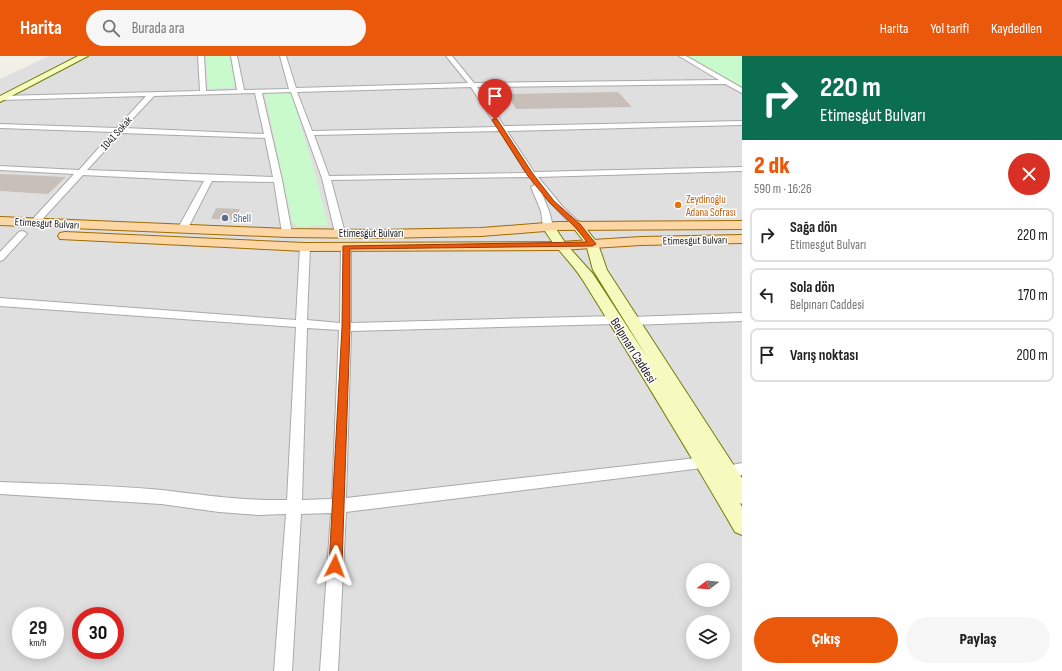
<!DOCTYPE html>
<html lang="tr">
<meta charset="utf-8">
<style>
:root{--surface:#fff;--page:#f6f6f6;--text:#222;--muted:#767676;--line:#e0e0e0;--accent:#ea580c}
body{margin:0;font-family:"Sofia Sans Condensed",sans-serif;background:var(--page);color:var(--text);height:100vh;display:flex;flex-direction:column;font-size:15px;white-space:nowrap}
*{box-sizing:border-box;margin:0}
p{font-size:13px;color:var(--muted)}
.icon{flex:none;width:22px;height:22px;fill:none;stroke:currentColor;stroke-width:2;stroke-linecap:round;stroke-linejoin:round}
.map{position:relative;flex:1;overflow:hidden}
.drawer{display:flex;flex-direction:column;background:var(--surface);width:320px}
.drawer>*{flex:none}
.banner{background:#0b6e4f;color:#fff;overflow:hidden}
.needle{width:26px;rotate:254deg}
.tools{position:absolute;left:686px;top:507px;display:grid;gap:8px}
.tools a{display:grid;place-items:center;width:44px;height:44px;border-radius:50%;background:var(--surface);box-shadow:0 2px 10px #0003;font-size:20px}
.speed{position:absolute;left:12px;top:551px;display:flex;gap:8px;font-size:20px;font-weight:700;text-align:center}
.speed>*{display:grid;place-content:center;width:52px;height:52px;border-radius:50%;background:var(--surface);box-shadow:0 2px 10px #0003;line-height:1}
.speed small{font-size:10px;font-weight:400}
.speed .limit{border:6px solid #d22;background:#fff;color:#111}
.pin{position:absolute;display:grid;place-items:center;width:34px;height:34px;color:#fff;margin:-41px -17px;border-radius:50% 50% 50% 0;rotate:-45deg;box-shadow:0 0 4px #0007}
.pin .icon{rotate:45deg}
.me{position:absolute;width:44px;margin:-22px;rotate:3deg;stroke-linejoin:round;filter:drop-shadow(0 0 3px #0008)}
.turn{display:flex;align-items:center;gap:14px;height:84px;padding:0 12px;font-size:18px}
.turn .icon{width:52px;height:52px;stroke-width:2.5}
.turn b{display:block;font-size:28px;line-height:34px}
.round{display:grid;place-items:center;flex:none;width:42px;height:42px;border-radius:21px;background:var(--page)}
.summary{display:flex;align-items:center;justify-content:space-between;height:68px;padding:0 12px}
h1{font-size:24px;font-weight:800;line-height:30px;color:var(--accent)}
.action{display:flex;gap:8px;margin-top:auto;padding:8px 12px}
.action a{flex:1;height:46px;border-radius:24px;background:var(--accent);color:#fff;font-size:16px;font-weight:800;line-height:46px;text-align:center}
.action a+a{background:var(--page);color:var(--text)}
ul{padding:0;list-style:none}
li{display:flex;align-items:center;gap:12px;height:54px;margin:0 8px 6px;padding:0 4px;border:2px solid var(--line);border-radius:8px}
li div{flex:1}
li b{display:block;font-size:15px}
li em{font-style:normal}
header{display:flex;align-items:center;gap:24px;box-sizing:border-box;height:56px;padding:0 20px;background:var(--accent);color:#fff}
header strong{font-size:19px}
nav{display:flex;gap:22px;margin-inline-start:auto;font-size:14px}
.search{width:280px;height:36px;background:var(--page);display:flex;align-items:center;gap:10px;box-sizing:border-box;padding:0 14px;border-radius:22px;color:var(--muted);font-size:15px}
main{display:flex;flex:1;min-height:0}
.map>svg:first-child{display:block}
.residential{fill:#e0dfdf;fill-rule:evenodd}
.park{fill:#c8facc}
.building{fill:#c7bfb8}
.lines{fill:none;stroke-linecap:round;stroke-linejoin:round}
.street-casing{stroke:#a9a9a9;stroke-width:2}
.secondary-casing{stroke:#707d05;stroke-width:2}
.primary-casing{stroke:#a06b00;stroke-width:2}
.street{fill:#fff;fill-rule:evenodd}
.secondary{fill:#f7fabf;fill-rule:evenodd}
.primary{fill:#fcd6a4;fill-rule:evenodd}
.route{fill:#ea580c;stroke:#983908}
.food-dot{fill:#e8710a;stroke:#fff;stroke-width:1.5}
.service-dot{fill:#5c6f8a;stroke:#fff;stroke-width:1.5}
.labels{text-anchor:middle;stroke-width:3;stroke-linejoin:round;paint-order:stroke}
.far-street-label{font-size:11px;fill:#222;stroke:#fff}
.far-food-label{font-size:11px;fill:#c56008;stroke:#fff;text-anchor:start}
.far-service-label{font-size:11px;fill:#4e5e75;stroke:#fff;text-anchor:start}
.street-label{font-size:13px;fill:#222;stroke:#fff}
</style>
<header>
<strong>Harita</strong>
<div class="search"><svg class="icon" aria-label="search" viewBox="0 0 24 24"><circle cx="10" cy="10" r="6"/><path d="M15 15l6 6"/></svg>Burada ara</div>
<nav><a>Harita</a><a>Yol tarifi</a><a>Kaydedilen</a></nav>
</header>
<main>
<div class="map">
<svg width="742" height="615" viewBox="0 0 742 615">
<rect width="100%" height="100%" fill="#f2efe9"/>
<path class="residential" d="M 49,0 L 742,0 L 742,615 L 0,615 L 0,23 ZM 693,514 L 723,514 L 723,544 L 693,544 ZM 21,560 L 55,560 L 55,594 L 21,594 ZM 81,560 L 115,560 L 115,594 L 81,594 ZM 693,566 L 723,566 L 723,596 L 693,596 Z"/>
<path class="park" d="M 206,0 L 230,0 L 235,26 L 233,31 L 215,33 L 208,32 Z
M 687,0 L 742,0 L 742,32 Z
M 291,36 L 316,121 L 328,169 L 298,171 L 292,165 L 265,37 Z"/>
<path class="building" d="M 618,36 L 632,51 L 516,53 L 507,38 Z
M 0,118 L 66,121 L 48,138 L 0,135 Z
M 216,152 L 240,153 L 235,164 L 211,163 Z"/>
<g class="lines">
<g class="street-casing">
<path id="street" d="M 198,0 L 204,0 L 206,35 L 237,34 L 231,0 L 237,0 L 244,34 L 289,33 L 280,0 L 286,0 L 296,32 L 468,27 L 446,0 L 452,0 L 474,27 L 719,24 L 679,0 L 686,0 L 742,32 L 742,37 L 725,28 L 477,31 L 504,70 L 742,65 L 742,69 L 507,75 L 534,116 L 742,111 L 742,115 L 538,121 L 563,151 L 582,169 L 580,171 L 574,171 L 542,138 L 549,155 L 553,170 L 548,173 L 543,170 L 541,155 L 531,131 L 535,129 L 530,121 L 331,124 L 345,177 L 340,180 L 335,177 L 322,122 L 291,36 L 262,37 L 282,124 L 292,177 L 290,179 L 287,180 L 282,177 L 274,126 L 212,125 L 188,172 L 183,175 L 178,172 L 204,125 L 83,119 L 37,169 L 31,169 L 29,167 L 31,165 L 74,118 L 0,114 L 0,110 L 79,114 L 113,76 L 0,72 L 0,68 L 117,72 L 146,40 L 0,44 L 0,40 L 200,35 ZM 471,31 L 497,71 L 312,75 L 297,36 ZM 255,37 L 264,78 L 124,72 L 154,40 ZM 500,75 L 526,117 L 329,120 L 314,79 ZM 121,77 L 265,82 L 273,121 L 87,114 Z
M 22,175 L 25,176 L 27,178 L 25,180 L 3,204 L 0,205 L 0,196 L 19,176 Z
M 305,188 L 310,191 L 307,264 L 340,267 L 341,191 L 346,188 L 351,191 L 351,267 L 615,260 L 619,261 L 621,264 L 619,267 L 615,268 L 351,275 L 346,442 L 705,401 L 710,403 L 712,407 L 710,411 L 346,456 L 338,615 L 320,615 L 331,457 L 301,458 L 292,615 L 274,615 L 286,458 L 258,459 L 219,456 L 161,448 L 0,438 L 0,426 C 53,428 109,429 162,434 C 204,439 244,445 287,444 L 296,271 L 0,250 L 0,242 L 296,264 L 300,191 ZM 307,272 L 339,274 L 332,443 L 302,444 Z
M 742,257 L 742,265 L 631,269 L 627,268 L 625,265 L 627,262 L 631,261 Z
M 742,407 L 742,419 L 727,421 L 722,419 L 720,415 L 722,411 Z"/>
</g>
<g class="secondary-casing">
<path id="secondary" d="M 78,0 L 88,0 L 0,46 L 0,40 Z
M 577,165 L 581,166 L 598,188 L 607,214 L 742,422 L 742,448 L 740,447 L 742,451 L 742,479 L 735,476 C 686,391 635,308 584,226 C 572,206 554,192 542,170 L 544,167 L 552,167 L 566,188 L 593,218 L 647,301 L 593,214 L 586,188 L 571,169 L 573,166 Z"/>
</g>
<g class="primary-casing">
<path id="primary" d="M 0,161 L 287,173 L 378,174 L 481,172 L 558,166 L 742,165 L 742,173 L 558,174 L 481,180 L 378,182 L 287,181 L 0,169 Z
M 65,176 L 305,187 L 560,186 L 641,181 L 742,179 L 742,187 L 641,189 L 560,194 L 305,195 L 60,183 L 58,180 L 60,177 Z"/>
</g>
<use href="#street" class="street"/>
<use href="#secondary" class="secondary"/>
<use href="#primary" class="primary"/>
</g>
<path class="route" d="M 493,63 L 497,63 L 533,118 L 554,145 L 580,168 L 596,188 L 592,190 L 350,193 L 350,271 L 342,510 L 340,514 L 335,516 L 331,514 L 329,510 L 342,271 L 343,190 L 587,186 L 575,171 L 550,147 L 528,120 L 492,64 Z"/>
<circle class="food-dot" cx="678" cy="149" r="4"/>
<circle class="service-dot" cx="225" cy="162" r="4"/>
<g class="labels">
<g class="far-street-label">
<text transform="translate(116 77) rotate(-48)" y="4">1041 Sokak</text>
<text transform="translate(47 167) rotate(3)" y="4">Etimesgut Bulvarı</text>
<text x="371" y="181">Etimesgut Bulvarı</text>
<text transform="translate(695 184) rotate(-1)" y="4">Etimesgut Bulvarı</text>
</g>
<g class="far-food-label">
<text x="686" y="147">Zeydinoğlu<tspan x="686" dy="13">Adana Sofrası</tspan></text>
</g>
<g class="far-service-label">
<text x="233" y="166">Shell</text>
</g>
<g class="street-label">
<text transform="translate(634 294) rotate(58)" y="5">Belpınarı Caddesi</text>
</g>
</g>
</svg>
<div class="tools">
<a><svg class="needle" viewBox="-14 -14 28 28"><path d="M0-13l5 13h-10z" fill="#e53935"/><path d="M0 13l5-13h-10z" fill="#767676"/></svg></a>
<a><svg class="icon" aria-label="layers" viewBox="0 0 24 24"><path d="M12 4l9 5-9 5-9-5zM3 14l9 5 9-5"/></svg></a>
</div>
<div class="speed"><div>29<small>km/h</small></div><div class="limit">30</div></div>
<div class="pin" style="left:495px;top:64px;background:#d93025"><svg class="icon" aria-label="arrive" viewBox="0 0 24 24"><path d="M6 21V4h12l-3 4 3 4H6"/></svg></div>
<svg class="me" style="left:335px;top:510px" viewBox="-20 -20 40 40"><path d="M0-17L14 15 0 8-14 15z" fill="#ea580c" stroke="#fff" stroke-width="4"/></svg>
</div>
<section class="drawer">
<div class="banner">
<div class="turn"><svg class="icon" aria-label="right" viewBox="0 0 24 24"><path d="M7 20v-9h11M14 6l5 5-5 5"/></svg><div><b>220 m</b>Etimesgut Bulvarı</div></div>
</div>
<div class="summary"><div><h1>2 dk</h1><p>590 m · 16:26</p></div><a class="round" style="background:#d93025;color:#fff"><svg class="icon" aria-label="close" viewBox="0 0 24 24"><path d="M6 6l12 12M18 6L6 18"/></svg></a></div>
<ul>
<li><svg class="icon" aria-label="right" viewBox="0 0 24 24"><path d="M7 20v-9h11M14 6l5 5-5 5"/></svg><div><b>Sağa dön</b><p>Etimesgut Bulvarı</p></div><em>220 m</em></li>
<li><svg class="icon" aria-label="left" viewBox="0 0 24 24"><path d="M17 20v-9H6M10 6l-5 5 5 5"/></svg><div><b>Sola dön</b><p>Belpınarı Caddesi</p></div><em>170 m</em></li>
<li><svg class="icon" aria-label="arrive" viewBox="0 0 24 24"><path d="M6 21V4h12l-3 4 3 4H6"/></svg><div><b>Varış noktası</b></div><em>200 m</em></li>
</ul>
<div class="action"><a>Çıkış</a><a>Paylaş</a></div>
</section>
</main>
